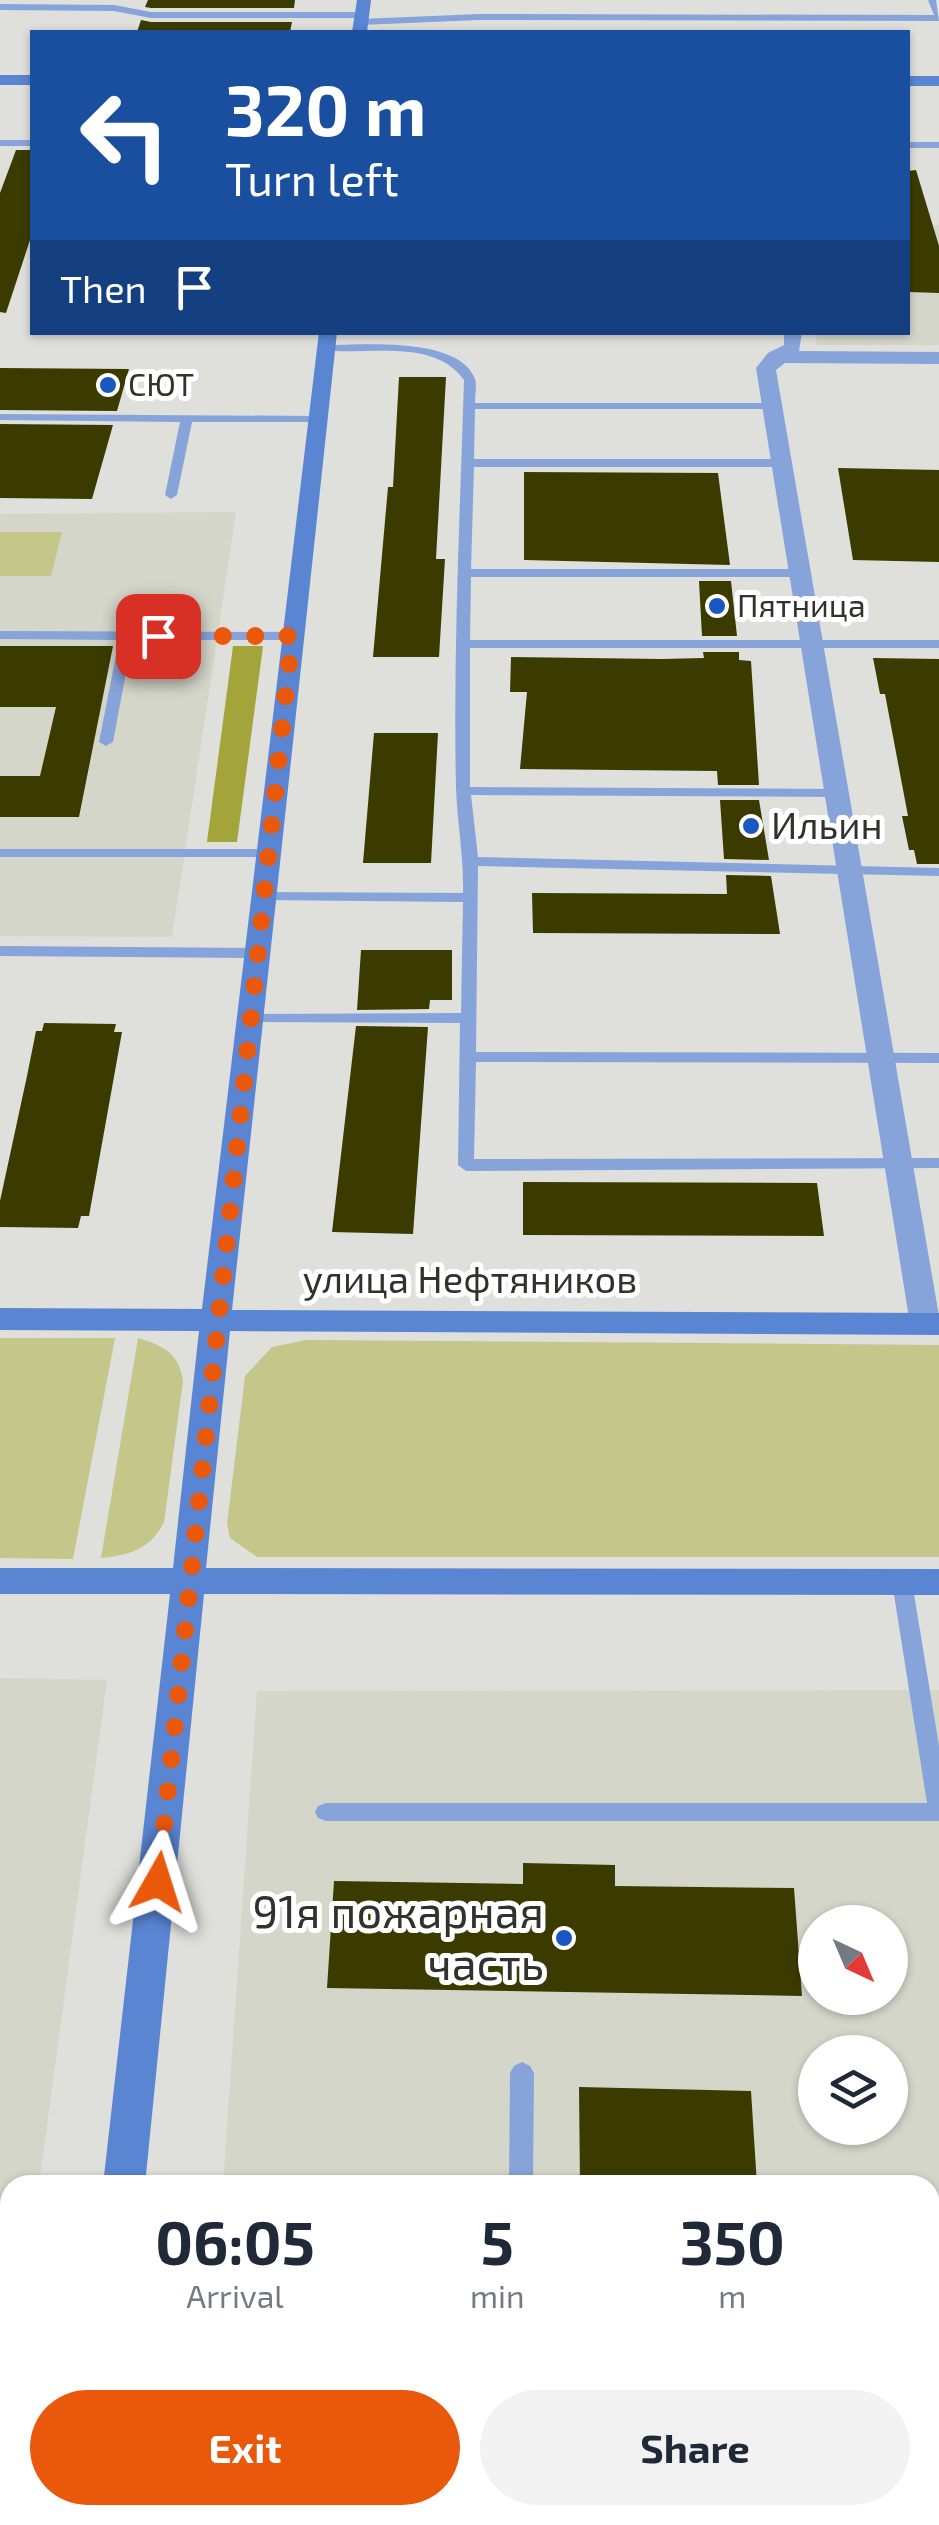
<!DOCTYPE html>
<meta charset="utf-8">
<style>
:root{--surface:#fff;--page:#f2f2f3;--text:#1f2937;--muted:#747a83;--accent:#ea580c}
body{margin:0;font-family:"Exo 2",sans-serif;background:var(--page);color:var(--text);height:100vh;display:flex;flex-direction:column;font-size:38px;white-space:nowrap}
*{box-sizing:border-box;margin:0}
p{font-size:32px;color:var(--muted)}
.icon{flex:none;width:55px;height:55px;fill:none;stroke:currentColor;stroke-width:2;stroke-linecap:round;stroke-linejoin:round}
.map{position:relative;flex:1;overflow:hidden}
.panel{position:absolute;left:0px;top:2175px;width:940px;height:350px;display:flex;flex-direction:column;background:var(--surface);border-radius:30px 30px 0 0;box-shadow:0 2px 8px #0004}
.panel>*{flex:none}
.guide{position:absolute;left:30px;top:30px;width:880px;height:305px;border-radius:0px;box-shadow:0 2px 8px #0004;background:#1a4fa0;color:#fff;overflow:hidden}
.needle{width:65px;rotate:136deg}
.fabs{position:absolute;left:798px;top:1905px;display:grid;gap:20px}
.fabs a{display:grid;place-items:center;width:110px;height:110px;border-radius:50%;background:var(--surface);box-shadow:0 2px 8px #0004;font-size:50px}
.pin{position:absolute;display:grid;place-items:center;width:85px;height:85px;color:#fff;margin:-42px;border-radius:20px;box-shadow:0 5px 15px #0006}
.me{position:absolute;width:110px;margin:-55px;rotate:6deg;stroke-linejoin:round;filter:drop-shadow(0 0 8px #0008)}
.turn{display:flex;align-items:center;gap:35px;height:210px;padding:0 30px;font-size:45px}
.turn .icon{width:130px;height:130px;stroke-width:2.5}
.turn b{display:block;font-size:70px;line-height:85px}
.then{display:flex;align-items:center;height:95px;padding:0 30px;background:#0003;gap:20px;font-size:38px}
.eta{display:flex;justify-content:space-evenly;align-items:center;height:170px;text-align:center}
.eta b{font-size:60px;font-weight:700;line-height:70px}
.primary-button{display:flex;gap:20px;margin-top:auto;padding:20px 30px}
.primary-button a{flex:1;height:115px;border-radius:60px;background:var(--accent);color:#fff;font-size:40px;font-weight:700;line-height:115px;text-align:center}
.primary-button a+a{background:var(--page);color:var(--text)}
.map>svg:first-child{display:block}
.built{fill:#d5d6ca;fill-rule:evenodd}
.green{fill:#c4c789}
.forest{fill:#a3a43a}
.building{fill:#3b3b00}
.lines{fill:none;stroke-linecap:round;stroke-linejoin:round}
.lane{fill:#86a4d9;fill-rule:evenodd}
.street{fill:#86a4d9;fill-rule:evenodd}
.secondary{fill:#5985d3;fill-rule:evenodd}
.route{stroke:#ea580c;stroke-width:18;stroke-dasharray:0 32.4}
.poi-dot{fill:#1a57c3;stroke:#fff;stroke-width:4}
.labels{text-anchor:middle;stroke-width:10;stroke-linejoin:round;paint-order:stroke}
.far-poi-label{font-size:32px;fill:#31312f;stroke:#fff;text-anchor:start}
.poi-label{font-size:38px;fill:#31312f;stroke:#fff;text-anchor:start}
.street-label{font-size:38px;fill:#31312f;stroke:#fff}
.near-poi-label{font-size:45px;fill:#31312f;stroke:#fff;text-anchor:end}
</style>
<div class="map">
<svg width="939" height="2525" viewBox="0 0 939 2525">
<rect width="100%" height="100%" fill="#dfdfdb"/>
<path class="built" d="M 908,225 L 939,225 L 939,345 L 817,345 L 815,333 L 908,332 Z
M 236,512 L 172,937 L 0,936 L 0,514 Z
M 0,1678 L 107,1680 L 39,2185 L 10,2185 L 10,2397 L 0,2470 Z
M 939,1690 L 939,2525 L 200,2525 L 201,2515 L 930,2515 L 930,2185 L 223,2185 L 257,1691 ZM 815,1922 L 890,1922 L 890,1998 L 815,1998 ZM 815,2052 L 890,2052 L 890,2128 L 815,2128 Z"/>
<path class="green" d="M 0,532 L 62,532 L 51,576 L 0,576 Z
M 0,1338 L 115,1338 L 73,1559 L 0,1558 Z
M 138,1338 C 164,1346 179,1353 183,1381 L 164,1522 C 151,1549 130,1555 101,1558 Z
M 307,1340 L 939,1345 L 939,1557 L 257,1557 L 230,1538 L 227,1524 L 245,1376 L 272,1347 Z"/>
<path class="forest" d="M 233,646 L 263,646 L 237,842 L 207,842 Z"/>
<path class="building" d="M 148,0 L 295,0 L 294,8 L 151,8 L 145,7 Z
M 141,20 L 151,22 L 292,22 L 290,32 L 137,32 Z
M 16,150 L 32,150 L 32,234 L 6,313 L 0,312 L 0,193 Z
M 916,170 L 939,246 L 939,293 L 908,292 L 908,171 Z
M 0,368 L 129,369 L 117,411 L 0,410 Z
M 399,377 L 446,377 L 436,559 L 445,559 L 439,657 L 373,657 L 388,487 L 393,487 Z
M 0,424 L 113,425 L 92,499 L 0,498 Z
M 838,468 L 939,470 L 939,562 L 853,560 Z
M 524,472 L 718,473 L 730,565 L 524,560 Z
M 699,581 L 731,581 L 737,636 L 702,636 Z
M 0,646 L 113,646 L 79,817 L 0,817 L 0,776 L 40,776 L 56,707 L 0,707 Z
M 703,652 L 739,652 L 739,660 L 751,661 L 759,785 L 718,785 L 717,771 L 520,769 L 527,692 L 510,692 L 511,657 L 662,659 L 704,658 Z
M 873,658 L 939,659 L 939,864 L 917,864 L 914,850 L 909,850 L 902,816 L 908,816 L 885,694 L 880,694 Z
M 374,733 L 438,733 L 431,863 L 363,863 Z
M 720,800 L 759,800 L 769,860 L 724,859 Z
M 726,875 L 771,876 L 780,934 L 533,933 L 532,893 L 727,894 Z
M 361,950 L 452,950 L 452,1000 L 430,1000 L 429,1009 L 357,1010 Z
M 44,1023 L 116,1024 L 114,1032 L 122,1032 L 89,1216 L 81,1216 L 78,1228 L 0,1227 L 0,1201 L 27,1076 L 36,1031 L 42,1031 Z
M 356,1026 L 428,1027 L 413,1234 L 332,1232 Z
M 523,1182 L 817,1183 L 824,1236 L 523,1235 Z
M 523,1863 L 615,1865 L 615,1886 L 794,1888 L 802,1996 L 327,1988 L 334,1881 L 523,1884 Z
M 579,2087 L 751,2091 L 757,2185 L 580,2185 Z"/>
<g class="lines">
<path class="lane" d="M 928,0 L 936,0 L 939,21 L 479,20 L 361,25 L 357,22 L 361,19 L 479,14 L 934,15 Z
M 0,4 L 114,5 L 151,12 L 362,12 L 366,15 L 362,18 L 151,18 L 114,11 L 0,10 Z
M 0,140 L 32,140 L 32,146 L 0,146 Z
M 908,142 L 939,142 L 939,148 L 908,148 Z
M 326,345 C 362,345 459,336 475,379 C 477,385 475,396 475,403 L 773,403 L 779,406 L 773,409 L 475,409 L 474,459 L 782,459 L 788,463 L 782,467 L 474,467 L 471,569 L 800,569 L 806,573 L 800,577 L 471,577 L 470,640 L 939,640 L 939,648 L 470,648 L 470,787 L 836,789 L 843,793 L 836,797 L 471,795 L 478,857 L 939,868 L 939,876 L 478,866 L 476,1052 L 939,1053 L 939,1063 L 476,1062 L 474,1159 L 939,1158 L 939,1168 L 466,1171 L 458,1165 L 460,1023 L 242,1022 L 240,1019 L 242,1016 L 248,1014 L 461,1013 L 463,902 L 262,900 L 255,896 L 262,892 L 463,893 C 464,857 457,822 456,787 C 453,651 460,515 464,380 C 433,337 368,356 322,350 L 322,346 Z
M 0,414 L 315,416 L 321,419 L 315,422 L 192,422 L 177,495 L 171,499 L 165,495 L 180,422 L 0,420 Z
M 0,631 L 292,632 L 299,636 L 292,640 L 132,640 L 113,742 L 106,746 L 99,742 L 119,640 L 0,639 Z
M 0,849 L 266,849 L 273,853 L 266,857 L 0,857 Z
M 0,946 L 255,948 L 263,953 L 255,958 L 0,956 Z
M 902,1574 L 909,1577 L 912,1582 L 939,1746 L 939,1821 L 326,1821 L 318,1818 L 315,1812 L 318,1806 L 326,1803 L 927,1803 L 892,1582 L 895,1577 Z
M 522,2062 L 530,2066 L 534,2073 L 533,2185 L 509,2185 L 510,2073 L 514,2066 Z
M 508,2515 L 534,2515 L 534,2525 L 508,2525 Z"/>
<path class="street" d="M 784,332 L 802,332 L 799,351 L 939,352 L 939,364 L 785,363 L 776,370 L 939,1316 L 936,1332 L 914,1332 L 910,1324 L 756,368 L 768,353 L 784,345 Z"/>
<path class="secondary" d="M 357,0 L 371,0 L 367,32 L 352,32 Z
M 0,75 L 32,75 L 32,85 L 0,85 Z
M 908,76 L 939,76 L 939,86 L 908,86 Z
M 319,332 L 337,332 L 232,1310 L 939,1313 L 939,1335 L 230,1331 L 206,1568 L 939,1569 L 939,1595 L 204,1594 L 145,2185 L 103,2185 L 170,1594 L 0,1594 L 0,1568 L 173,1568 L 199,1331 L 0,1330 L 0,1308 L 202,1309 Z
M 65,2515 L 111,2515 L 110,2525 L 64,2525 Z"/>
</g>
<g class="lines">
<path class="route" d="M 158,636 L 292,636 L 158,1882"/>
</g>
<g class="poi-dot">
<circle cx="108" cy="385" r="10"/>
<circle cx="717" cy="606" r="10"/>
<circle cx="751" cy="826" r="10"/>
<circle cx="564" cy="1938" r="10"/>
</g>
<g class="labels">
<g class="far-poi-label">
<text x="128" y="396">СЮТ</text>
<text x="737" y="617">Пятница</text>
</g>
<g class="poi-label">
<text x="771" y="839">Ильин</text>
</g>
<g class="street-label">
<text x="470" y="1293">улица Нефтяников</text>
</g>
<g class="near-poi-label">
<text x="544" y="1928">91я пожарная<tspan x="544" dy="52">часть</tspan></text>
</g>
</g>
</svg>
<div class="fabs">
<a><svg class="needle" viewBox="-14 -14 28 28"><path d="M0-13l5 13h-10z" fill="#e53935"/><path d="M0 13l5-13h-10z" fill="#747a83"/></svg></a>
<a><svg class="icon" aria-label="layers" viewBox="0 0 24 24"><path d="M12 4l9 5-9 5-9-5zM3 14l9 5 9-5"/></svg></a>
</div>
<div class="pin" style="left:158px;top:636px;background:#d93025"><svg class="icon" aria-label="arrive" viewBox="0 0 24 24"><path d="M6 21V4h12l-3 4 3 4H6"/></svg></div>
<svg class="me" style="left:158px;top:1882px" viewBox="-20 -20 40 40"><path d="M0-17L14 15 0 8-14 15z" fill="#ea580c" stroke="#fff" stroke-width="4"/></svg>
<div class="guide">
<div class="turn"><svg class="icon" aria-label="left" viewBox="0 0 24 24"><path d="M17 20v-9H6M10 6l-5 5 5 5"/></svg><div><b>320 m</b>Turn left</div></div>
<div class="then">Then<svg class="icon" aria-label="arrive" viewBox="0 0 24 24"><path d="M6 21V4h12l-3 4 3 4H6"/></svg></div>
</div>
<section class="panel">
<div class="eta">
<div><b>06:05</b><p>Arrival</p></div>
<div><b>5</b><p>min</p></div>
<div><b>350</b><p>m</p></div>
</div>
<div class="primary-button"><a>Exit</a><a>Share</a></div>
</section>
</div>
